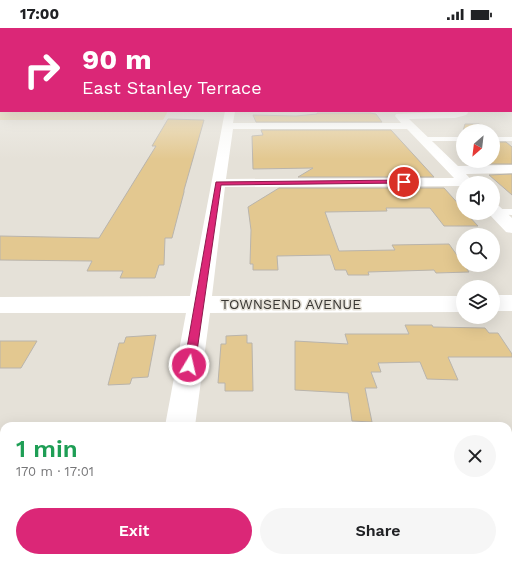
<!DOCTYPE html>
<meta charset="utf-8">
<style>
:root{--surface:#fff;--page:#f6f6f6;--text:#202124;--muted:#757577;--accent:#db2777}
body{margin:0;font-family:"Work Sans",sans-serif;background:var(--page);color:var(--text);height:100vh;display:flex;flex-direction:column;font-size:15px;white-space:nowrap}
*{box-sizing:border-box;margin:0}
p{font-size:13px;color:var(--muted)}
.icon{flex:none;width:22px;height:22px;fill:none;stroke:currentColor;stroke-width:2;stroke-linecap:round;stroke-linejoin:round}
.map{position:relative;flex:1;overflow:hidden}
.details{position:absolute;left:0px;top:394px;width:512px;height:140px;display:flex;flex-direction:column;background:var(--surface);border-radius:12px 12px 0 0;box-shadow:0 4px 16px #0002}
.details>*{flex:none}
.top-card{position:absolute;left:0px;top:0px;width:512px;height:84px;box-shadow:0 4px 16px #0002;background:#db2777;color:#fff;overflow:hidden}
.needle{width:26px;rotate:208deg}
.fabs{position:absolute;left:456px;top:96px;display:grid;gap:8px}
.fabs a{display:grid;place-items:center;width:44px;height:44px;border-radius:50%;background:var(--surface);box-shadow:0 4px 16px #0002;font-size:20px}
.pin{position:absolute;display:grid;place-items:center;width:34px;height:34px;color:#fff;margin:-17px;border:2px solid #fff;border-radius:50%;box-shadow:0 1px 4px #0007}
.me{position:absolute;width:44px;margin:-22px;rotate:9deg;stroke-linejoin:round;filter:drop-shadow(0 0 3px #0008)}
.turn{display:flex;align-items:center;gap:14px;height:84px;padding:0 16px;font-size:18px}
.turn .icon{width:52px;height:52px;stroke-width:2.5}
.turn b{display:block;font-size:28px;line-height:34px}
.round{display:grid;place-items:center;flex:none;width:42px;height:42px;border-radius:21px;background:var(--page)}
.summary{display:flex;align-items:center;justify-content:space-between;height:68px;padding:0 16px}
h1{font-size:24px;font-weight:600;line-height:30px;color:#1e9e55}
.button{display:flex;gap:8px;margin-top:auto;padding:8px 16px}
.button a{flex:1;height:46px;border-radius:24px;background:var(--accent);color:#fff;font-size:16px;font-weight:600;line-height:46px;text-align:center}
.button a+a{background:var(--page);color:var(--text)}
.status{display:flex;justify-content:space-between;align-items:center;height:28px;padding:0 20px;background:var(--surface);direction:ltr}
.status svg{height:11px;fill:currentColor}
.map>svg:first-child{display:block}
.green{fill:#e5d1a9}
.building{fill:#e3c890;stroke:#b9b4ac}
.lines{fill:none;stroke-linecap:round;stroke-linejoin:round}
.service{fill:#fff;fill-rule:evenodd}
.minor{fill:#fff;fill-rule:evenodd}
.route{fill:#db2777;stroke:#8e194d}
.labels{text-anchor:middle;stroke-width:3;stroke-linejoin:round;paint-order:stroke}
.street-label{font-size:14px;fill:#383633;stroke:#e5e1d8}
</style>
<div class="status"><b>17:00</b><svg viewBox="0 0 49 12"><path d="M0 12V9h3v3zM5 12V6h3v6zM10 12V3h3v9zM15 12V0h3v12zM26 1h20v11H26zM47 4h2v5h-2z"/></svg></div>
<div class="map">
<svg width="512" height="534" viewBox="0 0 512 534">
<rect width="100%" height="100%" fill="#e5e1d8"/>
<path class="green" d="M 0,57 L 1,83 L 168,83 L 163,92 L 0,92 Z"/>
<path class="building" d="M 317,85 L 370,85 L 376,86 L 382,94 L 256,94 L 253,87 L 296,88 L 317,86 Z
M 168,91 L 204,92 L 184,162 L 184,164 L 172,210 L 165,210 L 164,237 L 159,237 L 155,250 L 120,250 L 123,243 L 87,243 L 92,233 L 0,232 L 0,208 L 99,210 L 156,118 L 152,118 Z
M 465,96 L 479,96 L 489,103 L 463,103 Z
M 261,102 L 391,102 L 434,149 L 298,149 L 313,140 L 253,141 L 252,108 L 263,107 Z
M 493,114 L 506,114 L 512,119 L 512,136 L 477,136 L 474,133 L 493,133 Z
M 512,146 L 512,167 L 489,147 Z
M 279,160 L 444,160 L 463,181 L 463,185 L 466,185 L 478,198 L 444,198 L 430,180 L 386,180 L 387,183 L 325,184 L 339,223 L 395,222 L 392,217 L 449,216 L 469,244 L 436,245 L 434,242 L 368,244 L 369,247 L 348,247 L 346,242 L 335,242 L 330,227 L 277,228 L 278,242 L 253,242 L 253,236 L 250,236 L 251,202 L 248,179 Z
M 405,297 L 432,297 L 433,299 L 485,300 L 489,305 L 498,305 L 512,326 L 512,329 L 448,329 L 458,352 L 427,351 L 420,334 L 378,335 L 381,344 L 371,344 L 377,360 L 365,360 L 372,394 L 352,393 L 348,365 L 295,362 L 295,313 L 348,316 L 345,306 L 409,306 Z
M 156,307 L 148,349 L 132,350 L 130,356 L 108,357 L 119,315 L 124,315 L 126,309 Z
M 247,307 L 247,315 L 252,315 L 253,363 L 225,363 L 225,355 L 218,355 L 221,316 L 226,316 L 226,308 Z
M 0,313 L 37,313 L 21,340 L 0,340 Z"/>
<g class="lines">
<path class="service" d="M 511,66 L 512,66 L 512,68 L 511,68 Z
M 463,109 L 463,113 L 423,113 L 420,111 L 423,109 Z
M 493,109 L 512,109 L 512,113 L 493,113 Z
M 496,181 L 512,181 L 512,187 L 493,186 L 493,182 Z
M 512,442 L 512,460 L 508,461 L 508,443 Z
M 0,446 L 4,446 L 4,464 L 0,464 Z"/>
<path class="minor" d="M 225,83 L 235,83 L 233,95 L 401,95 L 395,88 L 396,86 L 467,83 L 468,85 L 466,87 L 455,90 L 409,91 L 458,138 L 512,137 L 512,145 L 466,146 L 474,155 L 463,155 L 463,158 L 225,159 L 212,268 L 463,268 L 463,284 L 210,285 L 195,398 L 165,398 L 186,285 L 0,285 L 0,269 L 190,268 ZM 233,101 L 407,101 L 454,150 L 226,151 Z
M 493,176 L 499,178 L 512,190 L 512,205 L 506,204 L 488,185 L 493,185 Z
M 493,267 L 512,267 L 512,283 L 493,283 Z
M 139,530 L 179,530 L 178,534 L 138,534 Z"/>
</g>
<linearGradient id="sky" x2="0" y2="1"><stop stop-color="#99b6ec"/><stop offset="0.44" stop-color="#f3f2ed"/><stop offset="1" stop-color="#f3f2ed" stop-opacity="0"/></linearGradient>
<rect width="512" height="131" fill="url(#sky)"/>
<path class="route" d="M 404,152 L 406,153 L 406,155 L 221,157 L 195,337 L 193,341 L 189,342 L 185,341 L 184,337 L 216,154 Z"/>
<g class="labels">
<g class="street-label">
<text x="291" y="281">TOWNSEND AVENUE</text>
</g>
</g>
</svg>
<div class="fabs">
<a><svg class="needle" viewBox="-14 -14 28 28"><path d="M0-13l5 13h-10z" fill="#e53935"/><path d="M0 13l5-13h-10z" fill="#757577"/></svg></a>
<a><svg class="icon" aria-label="sound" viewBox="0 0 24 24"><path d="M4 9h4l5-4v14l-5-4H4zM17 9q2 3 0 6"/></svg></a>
<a><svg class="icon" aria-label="search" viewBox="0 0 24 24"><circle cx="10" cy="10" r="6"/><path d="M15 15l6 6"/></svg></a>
<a><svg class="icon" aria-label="layers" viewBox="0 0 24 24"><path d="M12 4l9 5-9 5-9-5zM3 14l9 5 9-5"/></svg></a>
</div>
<div class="pin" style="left:404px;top:154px;background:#d93025"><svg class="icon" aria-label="arrive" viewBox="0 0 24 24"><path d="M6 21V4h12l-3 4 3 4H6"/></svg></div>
<svg class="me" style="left:189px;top:337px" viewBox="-20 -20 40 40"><circle r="17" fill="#db2777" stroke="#fff" stroke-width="3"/><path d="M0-11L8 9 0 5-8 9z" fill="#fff"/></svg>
<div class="top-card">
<div class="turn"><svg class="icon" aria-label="right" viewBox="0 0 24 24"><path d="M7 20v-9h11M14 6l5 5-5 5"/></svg><div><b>90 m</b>East Stanley Terrace</div></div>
</div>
<section class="details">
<div class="summary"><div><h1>1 min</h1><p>170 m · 17:01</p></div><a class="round"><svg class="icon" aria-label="close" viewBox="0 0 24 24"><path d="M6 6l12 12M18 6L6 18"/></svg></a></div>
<div class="button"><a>Exit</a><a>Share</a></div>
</section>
</div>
